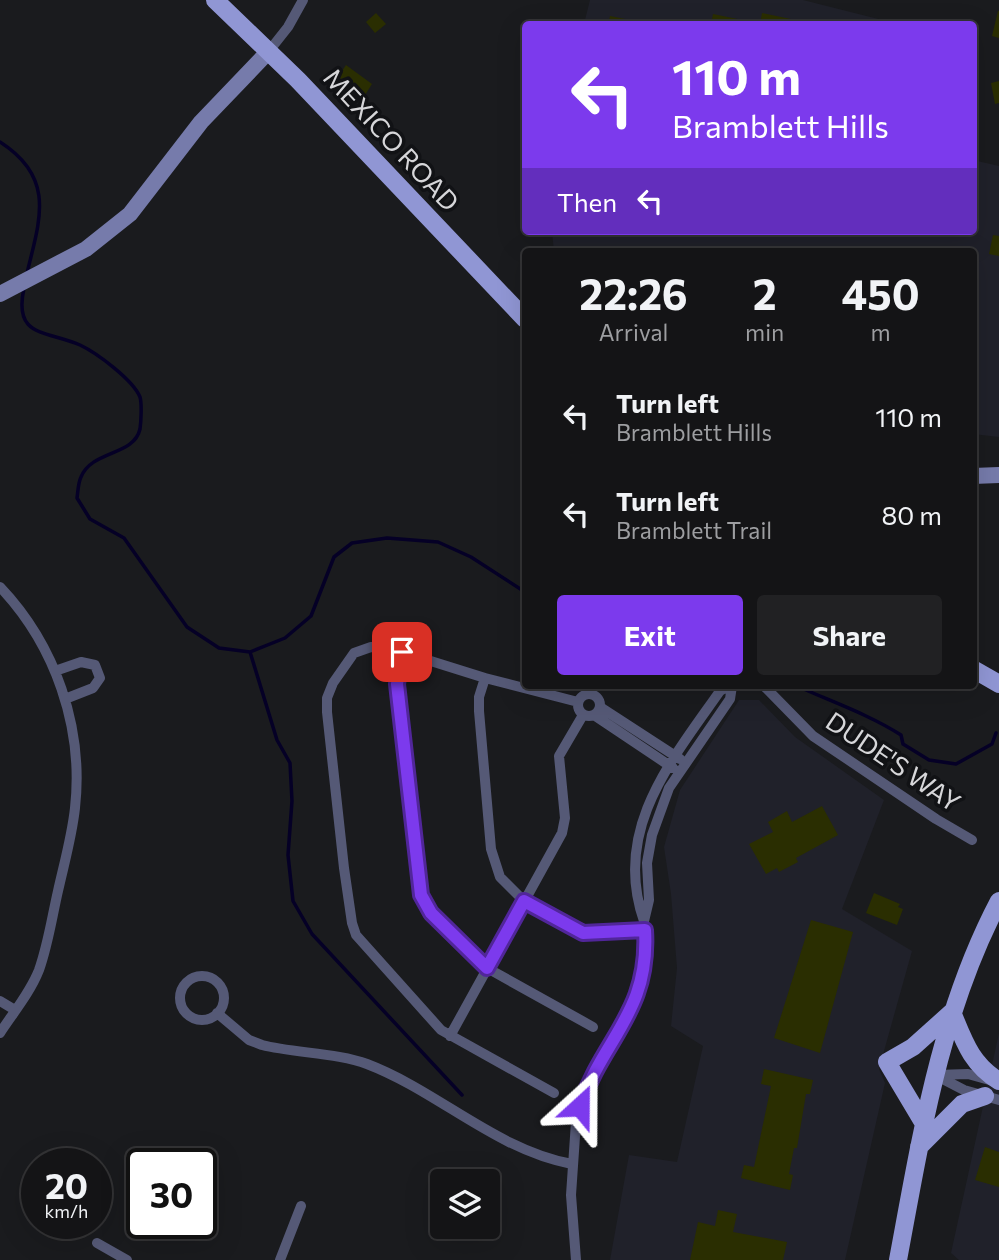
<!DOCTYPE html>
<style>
:root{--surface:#141416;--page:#212123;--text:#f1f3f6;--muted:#9d9ea1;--line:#333335;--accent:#7c3aed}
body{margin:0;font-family:Commissioner,sans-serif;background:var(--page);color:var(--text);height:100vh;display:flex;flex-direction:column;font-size:26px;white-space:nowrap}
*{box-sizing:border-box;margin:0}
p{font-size:23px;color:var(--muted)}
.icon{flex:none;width:38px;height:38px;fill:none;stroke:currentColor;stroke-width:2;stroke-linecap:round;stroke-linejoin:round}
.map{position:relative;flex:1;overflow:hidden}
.sheet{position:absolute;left:522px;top:248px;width:455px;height:441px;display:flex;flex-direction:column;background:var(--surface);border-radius:7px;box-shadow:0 7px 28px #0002,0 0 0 2px var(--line)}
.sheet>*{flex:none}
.guide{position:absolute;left:522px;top:21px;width:455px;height:214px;border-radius:7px;box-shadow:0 7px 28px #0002,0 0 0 2px var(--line);background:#7c3aed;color:#fff;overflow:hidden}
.tools{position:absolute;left:430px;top:1169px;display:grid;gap:14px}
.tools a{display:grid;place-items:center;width:70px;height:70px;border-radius:7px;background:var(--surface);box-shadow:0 7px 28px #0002,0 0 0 2px var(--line);font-size:35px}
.speed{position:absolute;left:21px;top:1148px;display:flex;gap:14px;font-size:35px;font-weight:700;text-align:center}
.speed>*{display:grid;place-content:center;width:91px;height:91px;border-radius:50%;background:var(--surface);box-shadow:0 7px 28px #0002,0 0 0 2px var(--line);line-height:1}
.speed small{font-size:18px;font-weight:400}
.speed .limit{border:4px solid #111;border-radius:10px;background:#fff;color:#111}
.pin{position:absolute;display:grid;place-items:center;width:60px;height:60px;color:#fff;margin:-30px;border-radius:14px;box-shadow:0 4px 10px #0006}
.me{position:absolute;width:77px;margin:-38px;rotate:24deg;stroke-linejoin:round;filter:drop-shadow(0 0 5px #0008)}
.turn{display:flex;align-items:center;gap:24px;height:147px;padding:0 35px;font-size:32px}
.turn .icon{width:91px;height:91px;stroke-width:2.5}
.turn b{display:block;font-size:49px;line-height:60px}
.then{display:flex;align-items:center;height:66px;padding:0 35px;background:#0003;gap:14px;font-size:26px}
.eta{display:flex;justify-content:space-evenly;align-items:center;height:119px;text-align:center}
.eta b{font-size:42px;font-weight:700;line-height:49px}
.cta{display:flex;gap:14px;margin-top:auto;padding:14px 35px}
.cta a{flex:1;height:80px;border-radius:7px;background:var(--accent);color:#fff;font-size:28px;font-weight:700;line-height:80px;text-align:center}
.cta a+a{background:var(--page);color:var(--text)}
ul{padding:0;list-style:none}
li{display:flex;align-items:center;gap:21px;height:98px;padding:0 35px}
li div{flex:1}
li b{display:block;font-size:26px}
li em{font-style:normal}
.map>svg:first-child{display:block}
.built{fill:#20212a}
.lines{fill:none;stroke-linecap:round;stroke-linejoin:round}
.stream{stroke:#050026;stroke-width:3.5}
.building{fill:#2a2e01}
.street{stroke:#555976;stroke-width:10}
.secondary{stroke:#767bab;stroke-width:16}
.primary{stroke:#9096d4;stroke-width:18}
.route-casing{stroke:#51269a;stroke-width:18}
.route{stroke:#7c3aed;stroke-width:12}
.labels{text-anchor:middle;stroke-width:7;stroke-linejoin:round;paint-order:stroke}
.street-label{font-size:26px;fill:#d6d6d9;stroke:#111215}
</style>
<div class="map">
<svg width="999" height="1260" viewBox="0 0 999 1260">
<rect width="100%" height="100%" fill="#1a1b1e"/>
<path class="built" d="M 590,0 L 803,0 L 898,24 L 584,24 Z
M 973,160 L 999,166 L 999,437 L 973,434 L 973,252 L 554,252 L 552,231 L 973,231 Z
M 739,700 L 759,700 L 795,737 L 884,800 L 842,909 L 912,951 L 879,1069 L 885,1083 L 845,1260 L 610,1260 L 629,1155 L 677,1162 L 703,1046 L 671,1026 L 677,968 L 671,894 L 664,847 L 680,790 Z
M 999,1033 L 999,1260 L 959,1260 L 951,1253 Z"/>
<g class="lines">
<path class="stream" d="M 0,142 C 56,178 40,219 27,273
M 24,288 C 13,338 46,330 80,345 C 97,353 133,380 140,397 C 142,404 141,422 140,429 C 134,456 92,450 81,477 C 78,483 78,492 77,498 L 90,519 L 124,538 L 187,627 L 219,648 L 250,652 L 285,638 L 311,616 L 334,557 L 352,543 L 387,538 L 438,542 L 471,557 L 525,592
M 250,652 L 277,740 L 290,763 L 292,801 L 288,855 L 293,901 L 312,934 L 462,1095
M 797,686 C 832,702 868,714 901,735 L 903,744 L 929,760 L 956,764 L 992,744 L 996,733"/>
</g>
<path class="building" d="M 998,11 L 999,11 L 999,38 L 992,36 Z
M 376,13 L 386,24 L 375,33 L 366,22 Z
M 762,13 L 810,23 L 810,24 L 760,24 Z
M 713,14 L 757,23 L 756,24 L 711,24 Z
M 610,16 L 646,23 L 646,24 L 608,24 Z
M 346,65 L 372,84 L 365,95 L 338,77 Z
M 999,81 L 999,103 L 995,104 L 991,83 Z
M 993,235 L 999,236 L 999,256 L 989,254 Z
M 822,806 L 838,835 L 796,858 L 798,862 L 779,872 L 777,868 L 766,874 L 749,844 L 773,832 L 768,822 L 787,811 L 792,822 Z
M 874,893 L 900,904 L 898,907 L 903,909 L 897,925 L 866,913 Z
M 811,920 L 853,932 L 820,1053 L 774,1038 Z
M 764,1069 L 813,1080 L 810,1094 L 806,1094 L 797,1148 L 794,1148 L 789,1174 L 793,1175 L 790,1190 L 741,1178 L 744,1165 L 754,1167 L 771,1086 L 761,1084 Z
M 985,1147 L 999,1152 L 999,1187 L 975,1180 Z
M 718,1210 L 737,1214 L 733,1232 L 787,1242 L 783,1260 L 690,1260 L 698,1222 L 715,1226 Z"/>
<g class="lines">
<path class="street" d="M 269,51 L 288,27 L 303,0
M 0,587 C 55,645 84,727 75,808 C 72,836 64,864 58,891 C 52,917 48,945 39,970 C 30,993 13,1013 0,1033
M 402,652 L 397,684 L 421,895 L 425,905 L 487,968 L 593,1027
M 55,671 L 81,662 L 95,665 L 100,678 L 93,688 L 65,699
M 485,678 L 479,697 L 479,711 L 491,849 L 500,877 L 524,901 L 574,930 L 591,934 L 645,930
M 764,686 L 813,736 L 936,819 L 972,840
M578 705a11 11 0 1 1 22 0a11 11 0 1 1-22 0Z
M 600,707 L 680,759
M 594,715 L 673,768
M 644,921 C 612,830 671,761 720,691 L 728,686
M180 998a22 22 0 1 1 44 0a22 22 0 1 1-44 0Z
M 0,1001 L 15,1010
M 217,1013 L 249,1040 L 262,1045 C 293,1053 339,1053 367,1064 C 438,1091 496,1150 572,1164
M 450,1036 L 562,833 L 565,818 L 559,756 L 583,715
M 935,1075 L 964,1090 L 999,1100
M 936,1075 L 968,1074 L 993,1081
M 554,1093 L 441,1030 L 356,935 L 352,923 L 344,868 L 327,712 L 327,698 L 333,683 L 354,653 L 371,647 L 402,652 L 485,678 L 578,702
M 97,1243 L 127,1260
M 280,1260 L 301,1206
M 576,1260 L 571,1195 L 576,1122 L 586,1089 L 622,1028 L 639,991 L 646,952 L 644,921 L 649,900 L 647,863 L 652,835 L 669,788 L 730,699 L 732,686"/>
<path class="secondary" d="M 0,294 L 86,249 L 130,214 L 201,122 L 269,51
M 973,476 L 999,475"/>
<path class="primary" d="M 215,0 L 298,80 L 525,319
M 973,669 L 999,684
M 952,1012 C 964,1041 971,1064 999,1081
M 924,1124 L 887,1062 L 913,1047 L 952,1012
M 919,1147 L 962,1104 L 985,1096
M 898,1260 C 921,1137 940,1013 999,901"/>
</g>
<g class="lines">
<g class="route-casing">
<path id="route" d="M 402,652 L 397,684 L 421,895 L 431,913 L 487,968 L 524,901 L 583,933 L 645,930 C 650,1012 604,1037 580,1106"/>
</g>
<use href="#route" class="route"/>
</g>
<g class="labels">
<g class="street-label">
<text transform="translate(391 140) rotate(47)" y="9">MEXICO ROAD</text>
<text transform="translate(893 762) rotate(34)" y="9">DUDE'S WAY</text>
</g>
</g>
</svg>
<div class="tools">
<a><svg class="icon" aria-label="layers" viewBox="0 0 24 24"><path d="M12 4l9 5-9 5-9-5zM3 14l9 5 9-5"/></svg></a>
</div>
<div class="speed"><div>20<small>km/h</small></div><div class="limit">30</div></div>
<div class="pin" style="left:402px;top:652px;background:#d93025"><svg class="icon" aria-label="arrive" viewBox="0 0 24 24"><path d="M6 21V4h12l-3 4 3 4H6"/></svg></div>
<svg class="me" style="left:580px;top:1106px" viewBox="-20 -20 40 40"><path d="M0-17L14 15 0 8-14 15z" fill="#7c3aed" stroke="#fff" stroke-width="4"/></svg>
<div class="guide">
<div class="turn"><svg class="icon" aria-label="left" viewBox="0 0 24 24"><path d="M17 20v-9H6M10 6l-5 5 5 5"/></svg><div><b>110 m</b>Bramblett Hills</div></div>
<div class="then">Then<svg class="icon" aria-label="left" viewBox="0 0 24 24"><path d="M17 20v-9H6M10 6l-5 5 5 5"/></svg></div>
</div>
<section class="sheet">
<div class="eta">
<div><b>22:26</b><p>Arrival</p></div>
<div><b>2</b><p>min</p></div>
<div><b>450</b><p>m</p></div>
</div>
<ul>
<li><svg class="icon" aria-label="left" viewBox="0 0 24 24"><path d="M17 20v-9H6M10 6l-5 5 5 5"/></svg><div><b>Turn left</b><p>Bramblett Hills</p></div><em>110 m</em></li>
<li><svg class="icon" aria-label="left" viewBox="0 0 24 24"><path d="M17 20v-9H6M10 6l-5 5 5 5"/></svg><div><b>Turn left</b><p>Bramblett Trail</p></div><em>80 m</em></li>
</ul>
<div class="cta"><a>Exit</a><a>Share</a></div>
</section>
</div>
